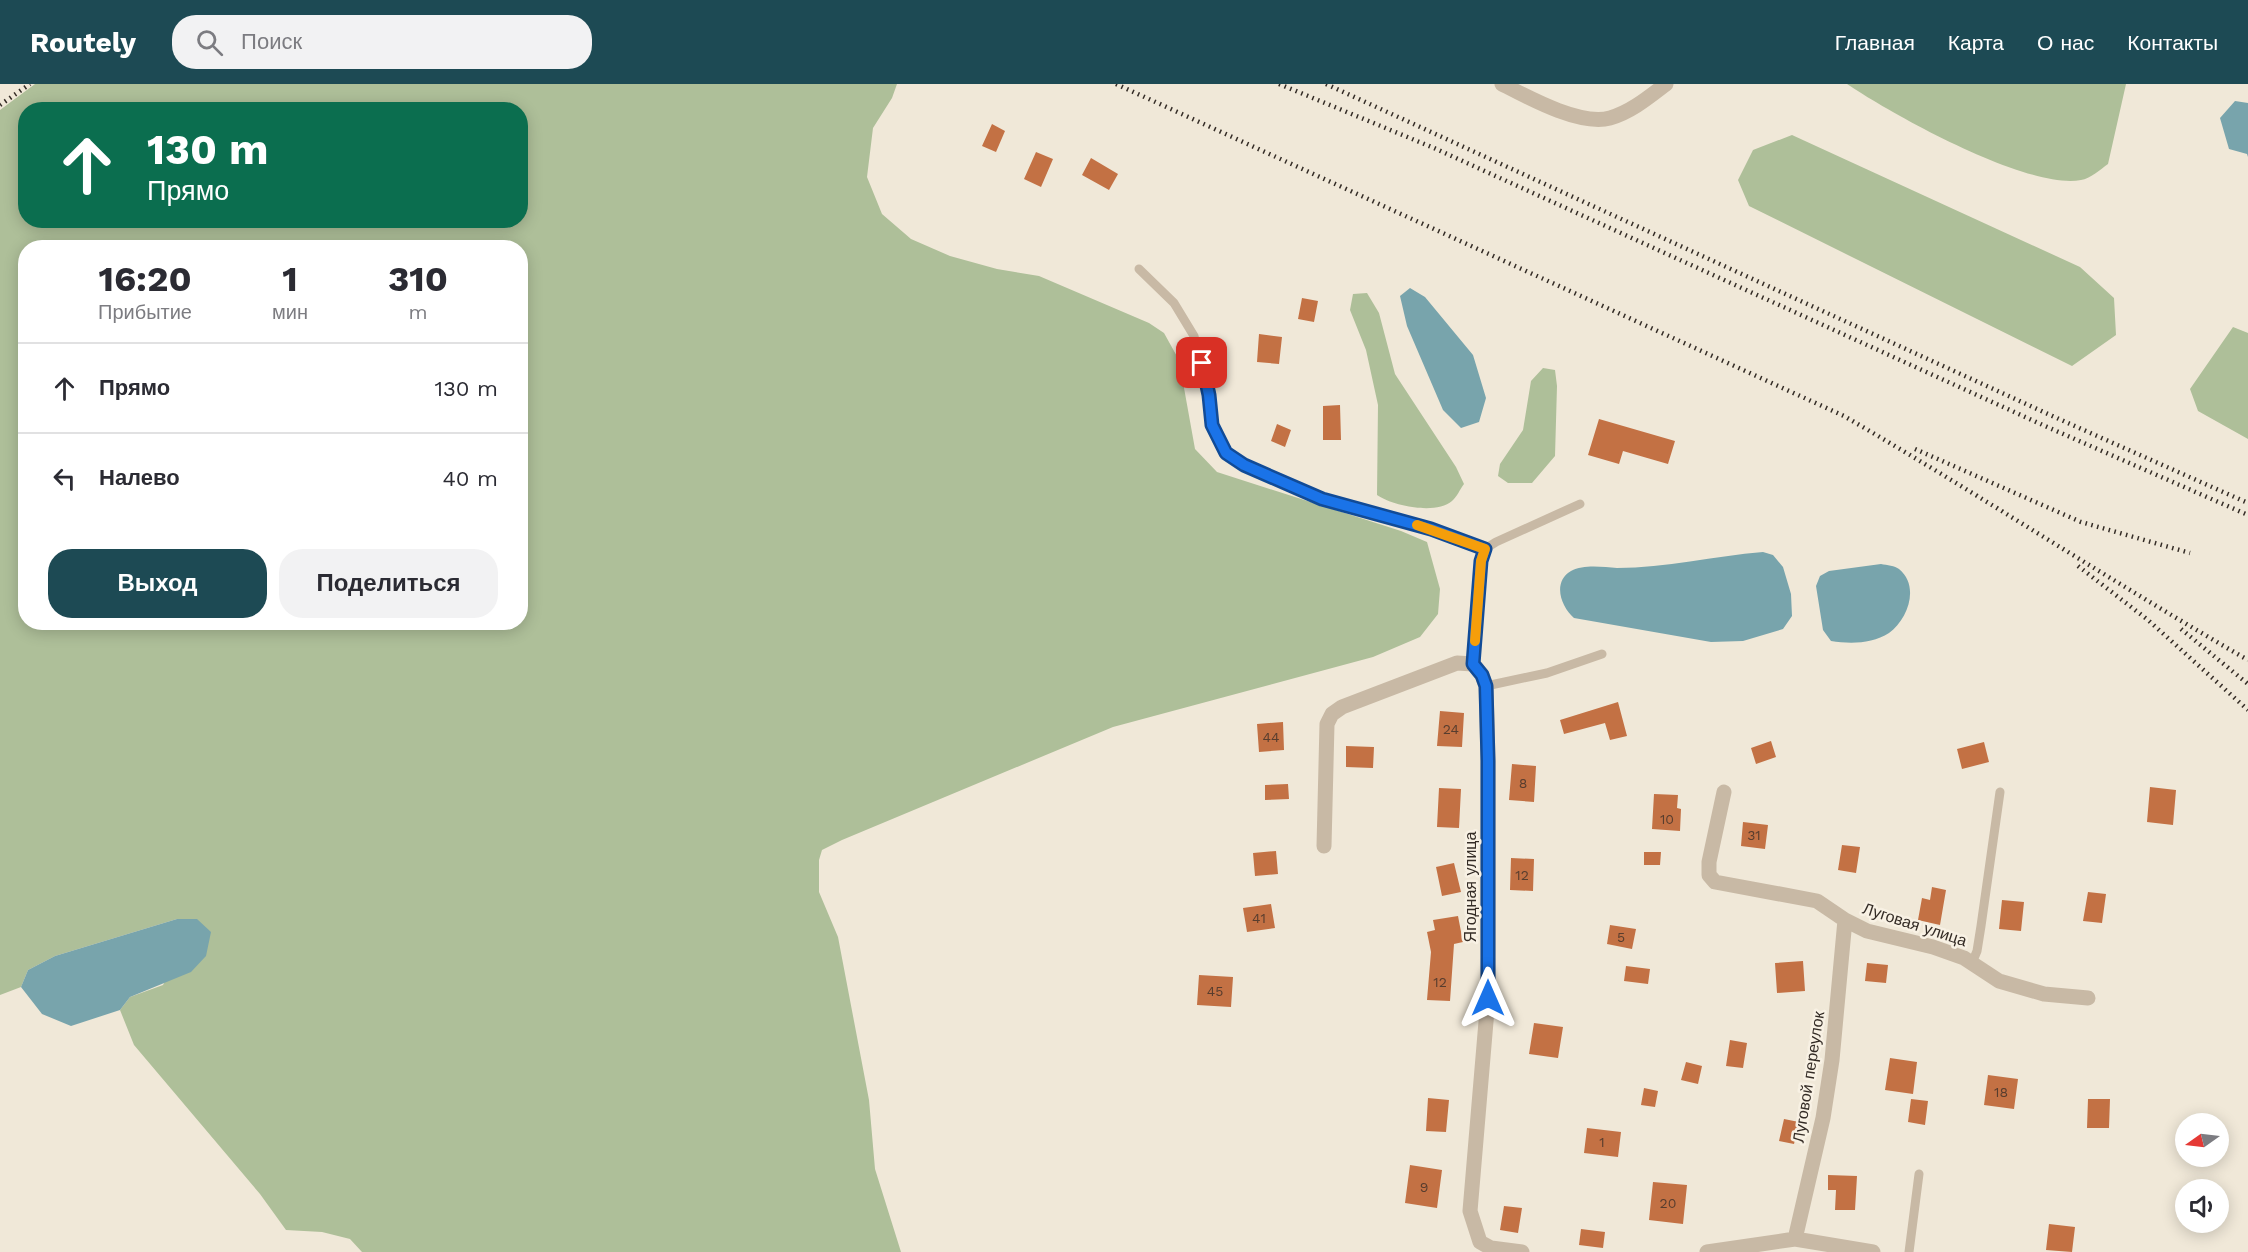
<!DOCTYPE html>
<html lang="ru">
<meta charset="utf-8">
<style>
:root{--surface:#fff;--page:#f2f2f3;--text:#2b2b33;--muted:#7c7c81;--line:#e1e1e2;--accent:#1d4a54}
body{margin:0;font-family:"Work Sans",sans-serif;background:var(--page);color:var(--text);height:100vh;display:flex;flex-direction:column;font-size:22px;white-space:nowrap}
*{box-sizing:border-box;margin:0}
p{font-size:20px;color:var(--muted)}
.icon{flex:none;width:33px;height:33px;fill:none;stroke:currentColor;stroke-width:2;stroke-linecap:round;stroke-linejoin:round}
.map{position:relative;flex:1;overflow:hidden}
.details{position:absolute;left:18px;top:156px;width:510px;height:390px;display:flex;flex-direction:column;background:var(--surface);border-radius:24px;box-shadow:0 3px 15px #0003}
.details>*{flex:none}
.hud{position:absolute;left:18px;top:18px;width:510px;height:126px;border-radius:24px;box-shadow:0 3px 15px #0003;background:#0b6e4f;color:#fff;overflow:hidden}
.needle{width:39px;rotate:256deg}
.tools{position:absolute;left:2175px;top:1029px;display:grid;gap:12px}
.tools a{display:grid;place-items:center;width:54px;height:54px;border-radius:50%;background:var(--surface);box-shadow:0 3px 15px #0003;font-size:30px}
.pin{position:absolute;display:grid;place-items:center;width:51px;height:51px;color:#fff;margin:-26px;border-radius:12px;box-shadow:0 3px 9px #0006}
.me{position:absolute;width:66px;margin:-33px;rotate:0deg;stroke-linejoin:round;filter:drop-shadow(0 0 4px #0008)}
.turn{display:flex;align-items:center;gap:21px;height:126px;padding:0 30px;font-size:27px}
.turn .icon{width:78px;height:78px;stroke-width:2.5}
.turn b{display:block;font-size:42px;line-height:51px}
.eta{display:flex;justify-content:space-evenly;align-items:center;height:102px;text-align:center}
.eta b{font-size:36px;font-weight:700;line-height:42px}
.action{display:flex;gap:12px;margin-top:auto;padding:12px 30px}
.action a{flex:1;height:69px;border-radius:24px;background:var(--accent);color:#fff;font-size:24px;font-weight:700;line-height:69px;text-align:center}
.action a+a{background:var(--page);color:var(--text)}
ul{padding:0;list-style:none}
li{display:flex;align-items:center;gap:18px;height:90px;padding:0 30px;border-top:2px solid var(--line)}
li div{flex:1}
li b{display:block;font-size:22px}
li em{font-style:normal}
header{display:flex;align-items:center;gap:36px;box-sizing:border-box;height:84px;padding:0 30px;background:var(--accent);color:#fff}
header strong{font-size:28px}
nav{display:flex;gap:33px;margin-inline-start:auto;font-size:21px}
.search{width:420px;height:54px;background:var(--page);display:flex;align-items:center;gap:15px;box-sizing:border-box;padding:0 21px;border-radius:24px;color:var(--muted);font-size:22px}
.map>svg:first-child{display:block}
.green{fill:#aebf99;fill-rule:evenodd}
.water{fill:#78a4ac}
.building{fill:#c37144}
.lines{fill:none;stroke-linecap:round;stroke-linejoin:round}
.lane{stroke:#c8b9a5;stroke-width:9}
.street{stroke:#c8b9a5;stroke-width:15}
.rail{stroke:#342c26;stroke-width:4.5;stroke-dasharray:1.5 4.5;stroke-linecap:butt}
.route-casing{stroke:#114b97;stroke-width:15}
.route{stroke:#1a73e8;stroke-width:10}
.slow{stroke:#f59e0b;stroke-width:10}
.labels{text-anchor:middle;stroke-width:5;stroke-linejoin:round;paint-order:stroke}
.number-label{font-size:14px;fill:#583d2e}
.street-label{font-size:16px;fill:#342c26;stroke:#f8f1e4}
</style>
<header>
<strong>Routely</strong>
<div class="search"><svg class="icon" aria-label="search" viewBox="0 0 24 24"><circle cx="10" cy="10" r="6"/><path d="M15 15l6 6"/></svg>Поиск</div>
<nav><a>Главная</a><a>Карта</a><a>О нас</a><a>Контакты</a></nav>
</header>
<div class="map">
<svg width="2248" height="1168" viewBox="0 0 2248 1168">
<rect width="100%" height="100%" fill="#f0e8d8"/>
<path class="green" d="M 35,0 L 897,0 L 892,14 L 873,44 L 867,93 L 882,130 L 911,155 L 950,172 L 997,185 L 1039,192 L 1149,239 L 1164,249 L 1179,276 L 1195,365 L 1217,388 L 1401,447 L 1427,458 L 1440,505 L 1438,530 L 1420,553 L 1373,573 L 1113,643 L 842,756 L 822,766 L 819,776 L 819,808 L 838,853 L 869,1016 L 875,1085 L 901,1168 L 362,1168 L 350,1155 L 322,1148 L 286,1146 L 260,1110 L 134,961 L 120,926 L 130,913 L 163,901 L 197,835 L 177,835 L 55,872 L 28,886 L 21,903 L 0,911 L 0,26 ZM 26,26 L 520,26 L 520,136 L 26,136 ZM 26,164 L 520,164 L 520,538 L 26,538 Z
M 1847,0 L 2126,0 L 2108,80 C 2101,85 2090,95 2081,96 C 2028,106 1893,31 1847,0 Z
M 1792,51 L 2080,183 L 2114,214 L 2116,251 L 2072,282 L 1749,122 L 1738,96 L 1753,66 Z
M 1367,209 L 1379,229 L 1395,290 L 1456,383 L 1464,400 C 1460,405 1457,413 1452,417 C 1436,431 1393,422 1377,411 L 1378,321 L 1366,266 L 1350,226 L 1353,210 Z
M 2233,243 L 2248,249 L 2248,355 L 2198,327 L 2190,305 Z
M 1543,284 L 1555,286 L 1557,302 L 1555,372 L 1532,399 L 1508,399 L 1498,392 L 1500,380 L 1523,346 L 1531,297 Z"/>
<path class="water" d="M 2235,17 L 2248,19 L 2248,73 L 2247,70 L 2229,65 L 2220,34 Z
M 1410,204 L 1425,213 L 1473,271 L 1486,314 L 1479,338 L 1461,344 L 1443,326 L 1407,242 L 1400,212 Z
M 1763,468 L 1773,471 L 1783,483 L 1791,510 L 1792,532 L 1783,545 L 1743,557 L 1711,558 L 1574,534 C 1561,523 1552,498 1571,487 C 1584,480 1603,483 1617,484 C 1666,484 1714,472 1763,468 Z
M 1881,480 C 1887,481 1895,482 1899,485 C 1920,502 1908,535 1889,549 C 1872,560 1850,560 1831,557 L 1823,546 L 1816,502 L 1820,492 L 1829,487 Z
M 177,835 L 197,835 L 211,848 L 206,872 L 191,888 L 130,913 L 120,926 L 71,942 L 42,930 L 21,903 L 28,886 L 55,872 Z"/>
<path class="building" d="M 992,40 L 1005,47 L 996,68 L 982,62 Z
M 1036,68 L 1053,75 L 1041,103 L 1024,95 Z
M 1091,74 L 1118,90 L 1109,106 L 1082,91 Z
M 1302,214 L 1318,217 L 1314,238 L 1298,235 Z
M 1259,250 L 1282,253 L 1279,280 L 1257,278 Z
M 1340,321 L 1341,356 L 1323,356 L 1323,322 Z
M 1599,335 L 1675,357 L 1668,380 L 1623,367 L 1619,380 L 1588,371 Z
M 1277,340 L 1291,346 L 1285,363 L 1271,357 Z
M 1618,618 L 1627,652 L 1610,656 L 1605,639 L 1564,650 L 1560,636 Z
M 1440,627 L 1464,629 L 1462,663 L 1437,662 Z
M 1283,638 L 1284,666 L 1259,668 L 1257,640 Z
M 1771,657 L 1776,673 L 1756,680 L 1751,664 Z
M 1984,658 L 1989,678 L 1962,685 L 1957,665 Z
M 1346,662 L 1374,663 L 1373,684 L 1346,683 Z
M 1512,680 L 1536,682 L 1534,718 L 1509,716 Z
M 1288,700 L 1289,715 L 1265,716 L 1265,701 Z
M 2150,703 L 2176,706 L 2173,741 L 2147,738 Z
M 1439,704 L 1461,705 L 1459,744 L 1437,743 Z
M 1654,710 L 1678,711 L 1677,724 L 1681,725 L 1680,747 L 1652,745 Z
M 1743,738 L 1768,741 L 1765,765 L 1741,762 Z
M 1842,761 L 1860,763 L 1856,789 L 1838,786 Z
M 1276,767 L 1278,790 L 1255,792 L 1253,769 Z
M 1644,768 L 1661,768 L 1660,781 L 1644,781 Z
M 1511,774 L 1534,775 L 1533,807 L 1510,806 Z
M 1454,779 L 1461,808 L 1442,812 L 1436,783 Z
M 1932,803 L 1946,806 L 1940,841 L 1918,836 L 1922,814 L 1930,816 Z
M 2088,808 L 2106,810 L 2102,839 L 2083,837 Z
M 2002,816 L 2024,818 L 2021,847 L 1999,845 Z
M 1271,820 L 1275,844 L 1247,848 L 1243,824 Z
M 1458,832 L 1463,858 L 1454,860 L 1450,917 L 1427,916 L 1431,868 L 1427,848 L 1435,846 L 1433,836 Z
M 1610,841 L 1636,845 L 1632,865 L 1607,860 Z
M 1803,877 L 1805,907 L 1777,909 L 1775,879 Z
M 1867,879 L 1888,881 L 1886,899 L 1865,897 Z
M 1626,882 L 1650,885 L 1648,900 L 1624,897 Z
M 1199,891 L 1233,893 L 1231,923 L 1197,921 Z
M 1534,939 L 1563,943 L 1558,974 L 1529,970 Z
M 1730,956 L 1747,959 L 1743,984 L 1726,982 Z
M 1890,974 L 1917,978 L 1913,1010 L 1885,1006 Z
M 1686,978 L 1702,982 L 1698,1000 L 1681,996 Z
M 1988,991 L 2018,995 L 2014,1025 L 1984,1021 Z
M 1644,1004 L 1658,1007 L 1655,1023 L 1641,1021 Z
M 1428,1014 L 1449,1016 L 1446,1048 L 1426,1047 Z
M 1911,1015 L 1928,1017 L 1925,1041 L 1908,1038 Z
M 2088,1015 L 2110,1015 L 2109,1044 L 2087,1044 Z
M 1784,1035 L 1799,1038 L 1794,1060 L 1779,1057 Z
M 1587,1044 L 1621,1048 L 1618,1073 L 1584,1069 Z
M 1410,1081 L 1442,1086 L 1437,1124 L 1405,1119 Z
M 1828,1091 L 1857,1092 L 1855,1126 L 1835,1126 L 1836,1106 L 1828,1106 Z
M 1653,1098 L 1687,1101 L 1683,1140 L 1649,1136 Z
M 1504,1122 L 1522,1124 L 1518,1149 L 1500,1146 Z
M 2049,1140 L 2075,1143 L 2072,1168 L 2046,1166 Z
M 1581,1145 L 1605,1148 L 1603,1164 L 1579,1161 Z"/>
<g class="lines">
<path class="lane" d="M 1139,185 L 1174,219 L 1194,252 L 1209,311 L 1212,341 L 1226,369 L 1244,381 L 1322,415 L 1431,445 L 1485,465
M 1473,580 L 1481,477 L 1485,465 L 1496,458 L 1580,420
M 1486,602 L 1547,589 L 1602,570
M 1972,879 L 1977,867 L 1981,842 L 2000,708
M 1909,1168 L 1919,1090"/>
<path class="street" d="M 1502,0 C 1529,14 1580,42 1610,34 C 1631,28 1649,13 1666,0
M 1724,708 L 1709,778 L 1709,791 L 1715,798 L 1817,817 L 1845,836 L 1867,847 L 1933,863 L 1964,874 L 1999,897 L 2044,910 L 2088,914
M 1324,762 L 1327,640 L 1332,630 L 1342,623 L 1457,579 L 1473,580 L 1482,591 L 1486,602 L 1488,677 L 1488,914 L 1470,1127 L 1480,1158 L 1491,1164 L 1522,1168
M 1795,1155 L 1823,1034 L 1832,976 L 1845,836
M 1707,1168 L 1795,1155 L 1873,1168"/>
<path class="rail" d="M 1116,0 L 1844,332 C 1980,411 2112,498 2248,576
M 1279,0 L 1434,64 L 2045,342 L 2248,431
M 1326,0 L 2059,335 L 2248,419
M 0,21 L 30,0
M 1915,365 L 2081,438 L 2190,469
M 2078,482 L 2148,536 L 2248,626
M 2181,545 L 2248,600"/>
</g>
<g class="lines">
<g class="route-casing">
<path id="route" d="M 1202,279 L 1209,311 L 1212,341 L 1226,369 L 1244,381 L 1322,415 L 1431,445 L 1485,465 L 1481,477 L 1473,580 L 1482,591 L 1486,602 L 1488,677 L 1488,914"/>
</g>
<use href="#route" class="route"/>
<path class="slow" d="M 1417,441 L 1485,465 L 1481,477 L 1475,557"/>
</g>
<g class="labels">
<g class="number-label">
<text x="1451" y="650">24</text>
<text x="1271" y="658">44</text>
<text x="1523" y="704">8</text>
<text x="1667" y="740">10</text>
<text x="1754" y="756">31</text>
<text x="1522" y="796">12</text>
<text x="1259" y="839">41</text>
<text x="1621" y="858">5</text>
<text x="1440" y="903">12</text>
<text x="1215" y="912">45</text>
<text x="2001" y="1013">18</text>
<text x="1602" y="1063">1</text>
<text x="1424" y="1108">9</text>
<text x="1668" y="1124">20</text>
</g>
<g class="street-label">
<text transform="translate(1470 803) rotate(-90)" y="6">Ягодная улица</text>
<text transform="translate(1915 840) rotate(18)" y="6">Луговая улица</text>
<text transform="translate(1808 993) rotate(-81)" y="6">Луговой переулок</text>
</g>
</g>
</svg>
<div class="tools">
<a><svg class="needle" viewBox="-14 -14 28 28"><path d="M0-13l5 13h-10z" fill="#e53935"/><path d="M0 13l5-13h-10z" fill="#7c7c81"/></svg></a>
<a><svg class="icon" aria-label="sound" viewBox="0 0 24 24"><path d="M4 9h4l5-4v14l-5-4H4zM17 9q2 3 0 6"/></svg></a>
</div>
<div class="pin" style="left:1202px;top:279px;background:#d93025"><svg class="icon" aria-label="arrive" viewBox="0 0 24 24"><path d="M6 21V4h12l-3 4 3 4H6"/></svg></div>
<svg class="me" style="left:1488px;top:914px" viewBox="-20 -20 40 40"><path d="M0-17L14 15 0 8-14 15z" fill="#1a73e8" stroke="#fff" stroke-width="4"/></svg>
<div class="hud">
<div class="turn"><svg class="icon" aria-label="ahead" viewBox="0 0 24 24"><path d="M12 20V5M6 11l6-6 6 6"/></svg><div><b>130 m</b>Прямо</div></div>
</div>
<section class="details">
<div class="eta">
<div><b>16:20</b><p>Прибытие</p></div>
<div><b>1</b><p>мин</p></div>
<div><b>310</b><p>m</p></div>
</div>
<ul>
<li><svg class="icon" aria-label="ahead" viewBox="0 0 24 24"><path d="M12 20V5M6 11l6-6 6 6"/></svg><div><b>Прямо</b></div><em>130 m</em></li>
<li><svg class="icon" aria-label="left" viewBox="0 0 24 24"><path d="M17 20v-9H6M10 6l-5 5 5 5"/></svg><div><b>Налево</b></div><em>40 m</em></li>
</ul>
<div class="action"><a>Выход</a><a>Поделиться</a></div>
</section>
</div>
